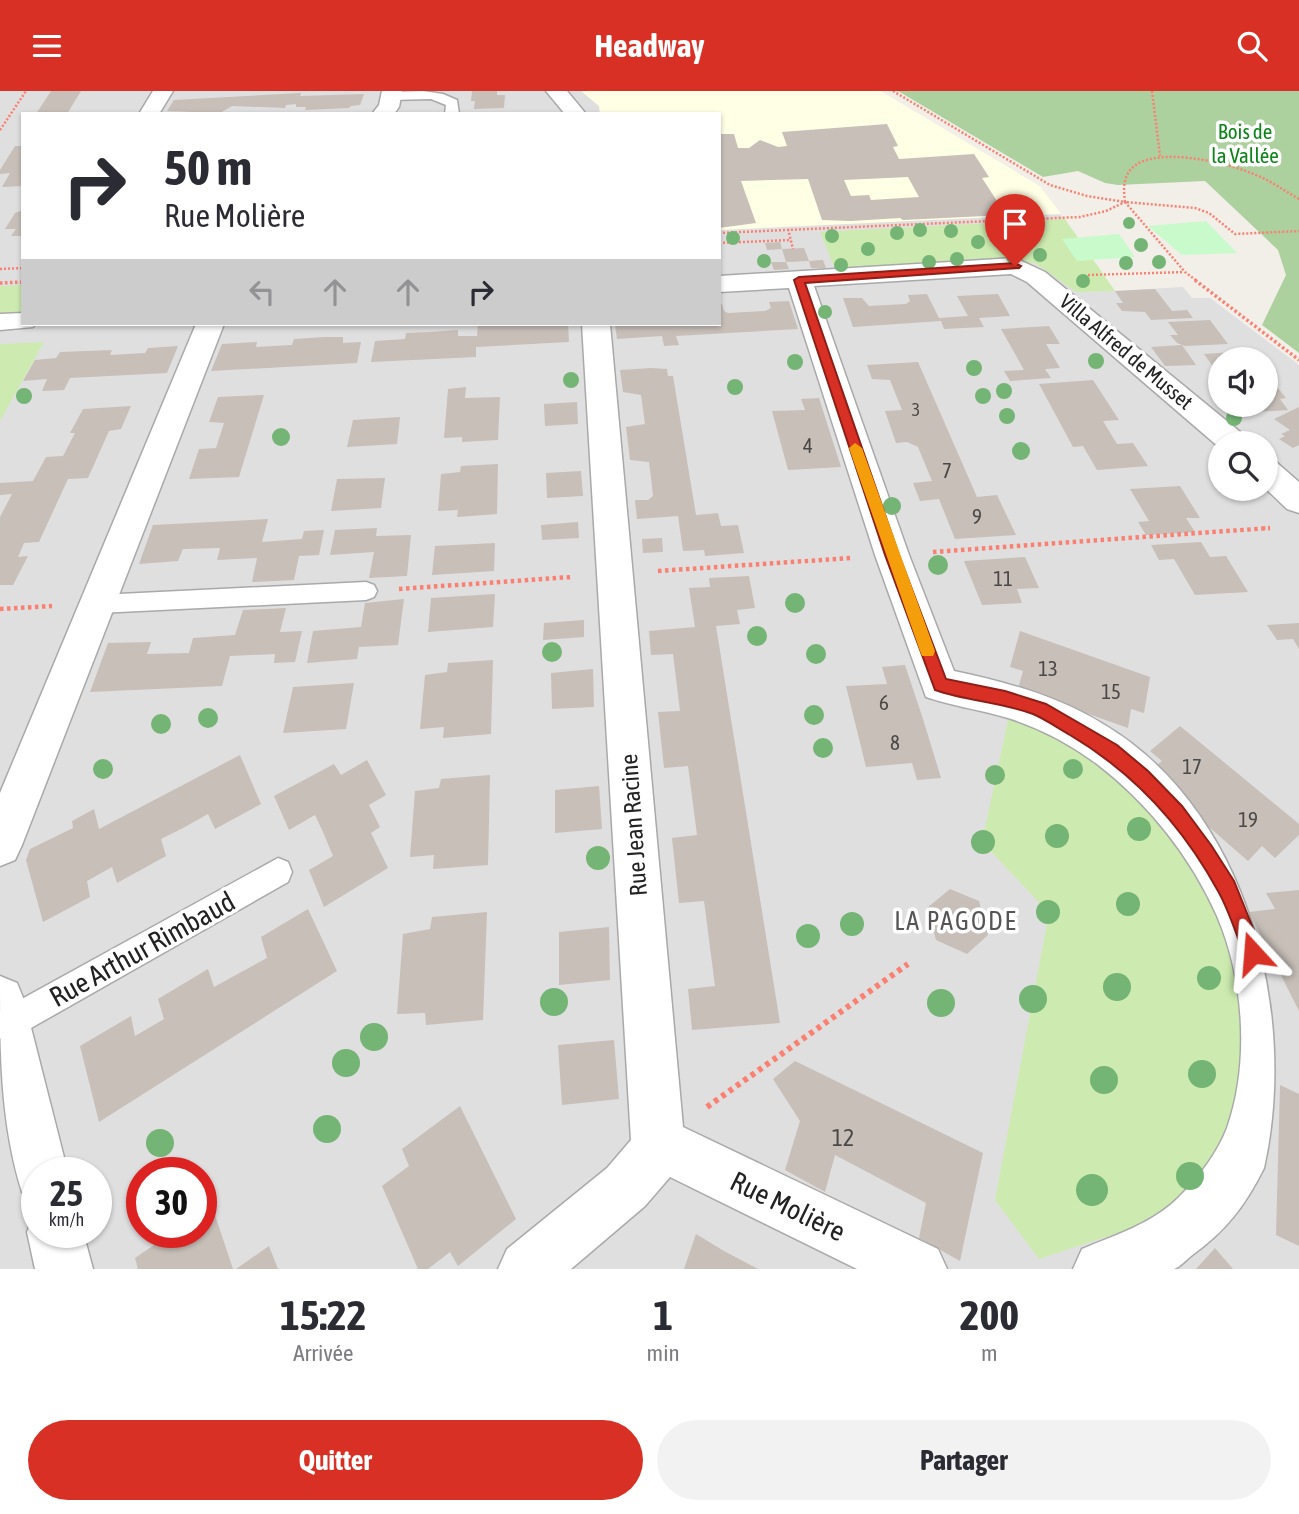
<!DOCTYPE html>
<html lang="fr">
<meta charset="utf-8">
<style>
:root{--surface:#fff;--page:#f2f2f3;--text:#2b2b33;--muted:#7c7c81;--accent:#d93025}
body{margin:0;font-family:"Asap Condensed",sans-serif;background:var(--page);color:var(--text);height:100vh;display:flex;flex-direction:column;font-size:26px;white-space:nowrap}
*{box-sizing:border-box;margin:0}
p{font-size:23px;color:var(--muted)}
.icon{flex:none;width:38px;height:38px;fill:none;stroke:currentColor;stroke-width:2;stroke-linecap:round;stroke-linejoin:round}
.map{position:relative;height:1178px;overflow:hidden}
.side{display:flex;flex-direction:column;background:var(--surface);flex:1}
.side>*{flex:none}
.guide{position:absolute;left:21px;top:21px;width:700px;height:214px;border-radius:0px;box-shadow:0 2px 5px #0004;background:#fff;color:var(--text);overflow:hidden}
.controls{position:absolute;left:1208px;top:256px;display:grid;gap:14px}
.controls a{display:grid;place-items:center;width:70px;height:70px;border-radius:50%;background:var(--surface);box-shadow:0 2px 5px #0004;font-size:35px}
.speed{position:absolute;left:21px;top:1066px;display:flex;gap:14px;font-size:35px;font-weight:700;text-align:center}
.speed>*{display:grid;place-content:center;width:91px;height:91px;border-radius:50%;background:var(--surface);box-shadow:0 2px 5px #0004;line-height:1}
.speed small{font-size:18px;font-weight:400}
.speed .limit{border:10px solid #d22;background:#fff;color:#111}
.pin{position:absolute;display:grid;place-items:center;width:60px;height:60px;color:#fff;margin:-72px -30px;border-radius:50% 50% 50% 0;rotate:-45deg;box-shadow:0 0 7px #0007}
.pin .icon{rotate:45deg}
.me{position:absolute;width:77px;margin:-38px;rotate:341deg;stroke-linejoin:round;filter:drop-shadow(0 0 5px #0008)}
.turn{display:flex;align-items:center;gap:24px;height:147px;padding:0 28px;font-size:32px}
.turn .icon{width:91px;height:91px;stroke-width:2.5}
.turn b{display:block;font-size:49px;line-height:60px}
.lanes{display:flex;align-items:center;height:66px;padding:0 28px;background:#0003;justify-content:center;gap:35px;direction:ltr}
.lanes .off{opacity:.35}
.eta{display:flex;justify-content:space-evenly;align-items:center;height:119px;text-align:center}
.eta b{font-size:42px;font-weight:700;line-height:49px}
.action{display:flex;gap:14px;margin-top:auto;padding:14px 28px}
.action a{flex:1;height:80px;border-radius:42px;background:var(--accent);color:#fff;font-size:28px;font-weight:700;line-height:80px;text-align:center}
.action a+a{background:var(--page);color:var(--text)}
header{display:flex;justify-content:space-between;align-items:center;height:91px;padding:0 28px;background:var(--accent);color:#fff;font-size:32px;font-weight:700}
.map>svg:first-child{display:block}
.residential{fill:#e0dfdf;fill-rule:evenodd}
.education{fill:#ffffe5}
.grass{fill:#cdebb0}
.forest{fill:#add19e}
.park{fill:#c8facc}
.building{fill:#c7bfb8;fill-rule:evenodd}
.lines{fill:none;stroke-linecap:round;stroke-linejoin:round}
.service-casing{stroke:#a9a9a9;stroke-width:3}
.minor-casing{stroke:#a9a9a9;stroke-width:3}
.path-far3{stroke:#fa8072;stroke-width:2.5;stroke-dasharray:2 2;stroke-linecap:butt}
.path-far2{stroke:#fa8072;stroke-width:3.5;stroke-dasharray:2.5 2.5;stroke-linecap:butt}
.path-far1{stroke:#fa8072;stroke-width:4.5;stroke-dasharray:3.5 3.5;stroke-linecap:butt}
.path{stroke:#fa8072;stroke-width:6;stroke-dasharray:4.5 4.5;stroke-linecap:butt}
.service{fill:#fff;fill-rule:evenodd}
.minor{fill:#fff;fill-rule:evenodd}
.tree{fill:#74b475}
.route{fill:#d93025;stroke:#8d1f18;stroke-width:2}
.slow{fill:#f59e0b}
.labels{text-anchor:middle;stroke-width:7;stroke-linejoin:round;paint-order:stroke}
.far-number-label{font-size:18px;fill:#4b4948}
.far-park-label{font-size:21px;fill:#0c8416;stroke:#fff}
.far-street-label{font-size:21px;fill:#222;stroke:#fff}
.number-label{font-size:21px;fill:#4b4948}
.street-label{font-size:24px;fill:#222;stroke:#fff}
.near-number-label{font-size:24px;fill:#4b4948}
.neighbourhood-label{font-size:26px;letter-spacing:2px;fill:#555;stroke:#fff}
.near-street-label{font-size:28px;fill:#222;stroke:#fff}
</style>
<header><svg class="icon" aria-label="menu" viewBox="0 0 24 24"><path d="M4 6h16M4 12h16M4 18h16"/></svg>Headway<svg class="icon" aria-label="search" viewBox="0 0 24 24"><circle cx="10" cy="10" r="6"/><path d="M15 15l6 6"/></svg></header>
<div class="map">
<svg width="1299" height="1178" viewBox="0 0 1299 1178">
<rect width="100%" height="100%" fill="#f2efe9"/>
<path class="residential" d="M 0,0 L 881,0 L 1040,95 L 1115,200 L 1183,196 L 1192,207 L 1210,207 L 1299,274 L 1299,1178 L 0,1178 ZM 23,23 L 719,23 L 719,233 L 23,233 ZM 1220,268 L 1265,268 L 1265,313 L 1220,313 ZM 1220,352 L 1265,352 L 1265,397 L 1220,397 ZM 37,1082 L 96,1082 L 96,1141 L 37,1141 ZM 142,1082 L 201,1082 L 201,1141 L 142,1141 Z"/>
<path class="education" d="M 581,0 L 881,0 L 1040,95 L 1061,123 L 719,139 L 719,23 L 600,23 L 599,15 Z"/>
<path class="grass" d="M 1065,128 L 1115,200 L 1076,201 L 1035,172 L 836,180 L 820,141 Z
M 23,194 L 23,223 L 0,224 L 0,195 Z
M 44,251 L 0,330 L 0,253 Z
M 1009,625 L 1046,634 L 1138,701 L 1215,807 L 1244,899 L 1241,991 L 1231,1025 L 1216,1058 L 1194,1092 L 1165,1118 L 1124,1140 L 1039,1168 L 995,1109 L 1049,822 L 982,751 Z"/>
<path class="forest" d="M 898,0 L 1299,0 L 1299,262 L 1262,234 L 1286,184 L 1278,159 L 1205,90 L 1118,94 L 1105,92 L 1078,80 L 1043,86 Z"/>
<path class="park" d="M 1206,130 L 1237,162 L 1182,164 L 1148,135 Z
M 1119,143 L 1135,166 L 1077,170 L 1062,148 Z"/>
<path class="building" d="M 51,0 L 81,0 L 67,23 L 36,23 Z
M 472,0 L 497,0 L 497,4 L 505,4 L 504,17 L 474,18 L 475,10 L 471,10 Z
M 301,2 L 300,5 L 364,3 L 360,14 L 351,15 L 349,17 L 305,19 L 306,16 L 296,16 L 296,13 L 286,14 L 285,17 L 232,15 L 220,22 L 167,20 L 174,9 Z
M 887,33 L 898,55 L 893,56 L 899,68 L 974,63 L 989,86 L 982,87 L 1006,124 L 903,129 L 900,127 L 851,130 L 822,129 L 808,88 L 741,90 L 756,132 L 719,137 L 719,43 L 734,43 L 738,57 L 749,57 L 760,49 L 778,56 L 787,55 L 782,41 ZM 908,86 L 919,106 L 871,109 L 869,104 L 851,105 L 844,89 Z
M 15,55 L 23,55 L 23,95 L 2,96 L 10,82 L 0,83 L 0,79 Z
M 23,119 L 23,145 L 11,145 L 16,138 L 5,138 L 15,122 Z
M 780,151 L 782,158 L 767,159 L 765,152 Z
M 804,157 L 809,170 L 786,171 L 782,158 Z
M 823,169 L 826,177 L 811,177 L 809,170 Z
M 771,171 L 786,171 L 789,178 L 774,179 Z
M 1155,198 L 1172,220 L 1187,219 L 1193,227 L 1151,229 L 1145,221 L 1122,220 L 1116,212 L 1123,212 L 1115,200 Z
M 927,203 L 939,227 L 968,225 L 957,205 L 998,203 L 1010,225 L 979,227 L 984,236 L 944,238 L 941,230 L 853,236 L 843,207 L 862,207 L 869,215 L 906,213 L 910,210 L 908,204 Z
M 789,210 L 798,238 L 676,245 L 679,254 L 664,255 L 662,245 L 617,248 L 615,233 L 719,233 L 719,213 L 722,213 L 724,220 L 728,222 L 765,220 L 771,217 L 769,211 Z
M 1210,229 L 1228,253 L 1185,255 L 1177,252 L 1170,244 L 1178,244 L 1168,231 Z
M 478,233 L 568,233 L 569,251 L 476,256 L 476,266 L 371,271 L 375,250 L 405,248 L 406,242 L 430,241 L 458,239 L 458,245 L 477,245 Z
M 1049,235 L 1060,253 L 1046,253 L 1060,277 L 1045,278 L 1051,287 L 1010,290 L 1004,280 L 1024,279 L 1001,238 Z
M 324,246 L 343,246 L 343,252 L 361,251 L 357,272 L 211,280 L 222,253 L 257,251 L 256,256 L 292,254 L 294,248 Z
M 1182,254 L 1196,274 L 1165,275 L 1151,256 Z
M 178,255 L 167,282 L 70,287 L 64,299 L 42,300 L 47,288 L 23,290 L 35,269 L 56,267 L 60,261 L 112,259 L 110,264 L 145,262 L 148,257 Z
M 1248,260 L 1255,268 L 1220,268 L 1220,284 L 1211,277 L 1214,277 L 1204,263 Z
M 918,271 L 977,406 L 997,404 L 1016,444 L 955,448 L 939,408 L 920,410 L 913,392 L 932,390 L 918,356 L 907,351 L 896,352 L 885,320 L 902,319 L 890,289 L 872,288 L 867,274 Z
M 651,277 L 667,278 L 668,285 L 673,285 L 696,424 L 718,422 L 721,435 L 738,434 L 744,462 L 705,465 L 704,459 L 683,460 L 678,425 L 637,428 L 635,409 L 648,409 L 653,405 L 651,387 L 649,371 L 630,369 L 626,336 L 645,333 L 641,304 L 623,301 L 620,279 Z
M 1265,281 L 1286,307 L 1280,308 L 1288,319 L 1256,321 L 1249,313 L 1265,313 Z
M 1093,289 L 1119,329 L 1103,330 L 1117,353 L 1133,352 L 1148,375 L 1097,379 L 1083,355 L 1073,356 L 1039,293 Z
M 466,296 L 465,307 L 500,306 L 498,349 L 462,351 L 462,346 L 444,347 L 448,298 Z
M 262,304 L 264,304 L 239,386 L 189,388 L 199,358 L 216,357 L 224,332 L 209,331 L 218,306 Z
M 819,307 L 841,376 L 788,379 L 772,320 L 805,319 L 801,308 Z
M 577,311 L 578,333 L 545,335 L 544,313 Z
M 131,315 L 121,338 L 109,340 L 88,387 L 68,388 L 39,451 L 24,452 L 18,466 L 28,465 L 13,494 L 0,494 L 0,426 L 12,403 L 0,404 L 0,392 L 33,390 L 46,366 L 63,365 L 75,342 L 70,342 L 83,318 Z
M 1299,316 L 1299,354 L 1293,357 L 1279,348 L 1285,345 L 1281,343 L 1290,339 L 1274,328 Z
M 400,326 L 397,353 L 347,356 L 353,329 Z
M 498,373 L 497,423 L 457,426 L 458,419 L 438,420 L 441,383 L 460,381 L 461,375 Z
M 581,380 L 583,405 L 547,407 L 546,382 Z
M 385,387 L 381,417 L 331,420 L 337,388 Z
M 1180,395 L 1200,427 L 1186,427 L 1195,441 L 1146,444 L 1138,431 L 1149,430 L 1130,398 Z
M 268,428 L 262,451 L 302,448 L 304,440 L 324,439 L 319,464 L 299,465 L 294,489 L 252,491 L 257,467 L 217,469 L 220,457 L 183,458 L 178,470 L 139,473 L 153,434 Z
M 578,431 L 579,447 L 542,449 L 541,434 Z
M 377,437 L 376,445 L 411,444 L 407,485 L 369,487 L 374,461 L 330,464 L 335,439 Z
M 662,447 L 663,461 L 643,462 L 642,448 Z
M 1201,451 L 1210,466 L 1226,465 L 1248,501 L 1195,504 L 1174,468 L 1159,469 L 1151,454 Z
M 495,452 L 494,480 L 432,484 L 435,455 Z
M 1025,466 L 1039,497 L 1017,498 L 1022,512 L 982,514 L 964,470 Z
M 749,485 L 755,517 L 737,519 L 740,533 L 716,535 L 780,932 L 692,939 L 688,898 L 715,895 L 704,810 L 679,812 L 672,747 L 697,744 L 688,675 L 664,677 L 658,621 L 680,620 L 673,563 L 651,564 L 649,540 L 695,536 L 689,497 L 710,496 L 709,487 Z
M 495,503 L 493,536 L 428,541 L 431,507 Z
M 404,508 L 398,554 L 359,556 L 357,568 L 307,572 L 313,540 L 361,536 L 365,512 Z
M 286,517 L 280,541 L 302,540 L 295,571 L 274,572 L 275,563 L 230,565 L 222,595 L 90,601 L 108,552 L 151,551 L 147,563 L 189,562 L 193,547 L 235,544 L 243,519 Z
M 584,529 L 584,546 L 543,549 L 544,532 Z
M 1299,532 L 1299,558 L 1293,548 L 1277,549 L 1267,534 Z
M 1020,540 L 1150,586 L 1144,622 L 1131,618 L 1128,637 L 1018,598 L 1023,580 L 1010,576 Z
M 493,569 L 491,643 L 443,647 L 444,636 L 420,638 L 425,584 L 447,581 L 448,572 Z
M 905,574 L 923,628 L 941,687 L 917,689 L 912,672 L 866,676 L 846,595 L 887,593 L 882,576 Z
M 593,578 L 594,616 L 552,618 L 551,582 Z
M 354,592 L 346,638 L 283,642 L 293,596 Z
M 1180,635 L 1299,733 L 1299,744 L 1275,767 L 1262,755 L 1248,770 L 1147,682 L 1162,670 L 1150,660 Z
M 240,664 L 261,713 L 215,738 L 208,723 L 183,737 L 161,748 L 166,765 L 117,792 L 112,776 L 87,790 L 90,806 L 43,831 L 26,769 L 30,758 L 73,737 L 72,730 L 94,718 L 99,738 Z
M 367,669 L 386,704 L 369,714 L 380,736 L 371,742 L 388,777 L 324,816 L 309,779 L 333,765 L 323,741 L 315,724 L 289,739 L 274,705 L 334,673 L 341,684 Z
M 490,684 L 488,774 L 433,778 L 434,764 L 410,766 L 415,700 L 439,697 L 441,688 Z
M 599,695 L 602,738 L 555,742 L 555,699 Z
M 950,798 L 979,810 L 988,844 L 967,863 L 936,849 L 927,817 Z
M 1299,799 L 1299,920 L 1249,821 L 1275,818 L 1266,802 Z
M 308,818 L 337,880 L 99,1031 L 80,955 L 131,925 L 135,945 L 164,928 L 158,908 L 208,878 L 214,896 L 267,867 L 261,846 Z
M 487,821 L 483,929 L 426,934 L 425,922 L 397,923 L 403,843 L 430,838 L 432,826 Z
M 609,836 L 610,889 L 559,894 L 559,841 Z
M 614,949 L 619,1008 L 562,1014 L 558,954 Z
M 795,970 L 983,1062 L 960,1170 L 919,1147 L 926,1112 L 835,1064 L 825,1101 L 785,1079 L 800,1030 L 773,988 Z
M 1280,994 L 1299,1003 L 1299,1155 L 1276,1144 Z
M 460,1015 L 516,1128 L 458,1175 L 450,1161 L 428,1178 L 418,1178 L 382,1095 L 409,1075 L 402,1058 Z
M 212,1115 L 233,1178 L 138,1178 L 135,1167 L 173,1141 L 201,1141 L 201,1122 Z
M 696,1143 L 724,1160 L 758,1178 L 684,1178 Z
M 269,1155 L 278,1178 L 236,1178 Z
M 1215,1157 L 1233,1178 L 1196,1178 Z"/>
<g class="lines">
<g class="service-casing">
<path id="service" d="M 423,0 L 443,3 L 457,9 L 459,23 L 445,23 L 446,14 L 431,8 L 391,9 L 385,5 L 391,1 Z
M 366,491 L 374,494 L 377,500 L 374,506 L 366,509 L 99,522 L 91,519 L 88,513 L 91,507 L 99,504 Z
M 278,767 L 288,771 L 292,781 L 288,791 L 17,945 L 6,950 L 0,947 L 0,920 Z"/>
</g>
<g class="minor-casing">
<path id="minor" d="M 153,0 L 173,0 L 159,23 L 139,23 Z
M 382,0 L 402,0 L 399,16 L 394,23 L 372,23 L 379,14 Z
M 546,0 L 567,0 L 586,23 L 565,23 Z
M 1015,167 L 1045,181 L 1245,345 L 1249,352 L 1220,352 L 1220,357 L 1027,191 L 1011,183 L 814,195 L 909,464 L 954,580 C 1006,591 1058,605 1103,633 C 1246,717 1299,920 1264,1077 C 1245,1115 1226,1140 1191,1165 C 1186,1169 1180,1176 1174,1178 C 1167,1178 1155,1178 1148,1178 C 1123,1178 1098,1178 1073,1178 L 1082,1158 C 1115,1144 1152,1133 1179,1106 C 1198,1087 1217,1063 1227,1037 C 1250,972 1244,888 1217,825 C 1191,766 1148,712 1097,673 C 1070,653 1040,637 1008,627 C 981,619 953,615 926,606 L 875,464 L 789,197 L 719,201 L 719,185 Z
M 23,222 L 23,233 L 35,233 L 33,236 L 0,239 L 0,223 Z
M 196,233 L 224,233 L 22,754 L 15,769 L 0,775 L 0,702 Z
M 582,233 L 610,233 L 683,1036 L 938,1158 L 947,1178 L 857,1178 L 670,1086 L 645,1115 L 571,1178 L 498,1178 L 507,1158 L 607,1077 L 631,1049 Z
M 1265,368 L 1276,371 L 1299,391 L 1299,422 L 1287,418 L 1265,397 Z
M 0,885 L 17,892 L 24,909 L 68,1082 L 37,1082 L 37,1107 L 22,1101 C 0,1032 0,958 0,885 Z
M 35,1121 L 37,1141 L 83,1141 L 93,1178 L 35,1178 L 27,1141 Z"/>
</g>
<path class="path-far3" d="M 893,0 L 1050,94 L 1087,105 L 1125,111 L 1185,181 L 1197,190
M 1152,0 L 1160,65
M 0,39 L 26,0
M 1299,108 C 1283,99 1268,88 1251,82 C 1225,71 1143,51 1127,84 C 1123,92 1124,102 1125,111 L 1195,117 L 1209,122 L 1235,143 L 1299,140
M 788,138 L 793,158
M 719,142 L 1080,126 L 1106,120 L 1125,111
M 719,152 L 791,149
M 0,178 L 23,177
M 1088,184 L 1184,181"/>
<path class="path-far2" d="M 1195,189 L 1299,269
M 0,192 L 23,191
M 1263,437 L 1270,437"/>
<path class="path-far1" d="M 933,461 L 1270,437
M 658,480 L 851,467
M 399,498 L 572,486
M 0,518 L 52,515"/>
<path class="path" d="M 707,1016 L 908,873"/>
<use href="#service" class="service"/>
<use href="#minor" class="minor"/>
</g>
<g class="tree">
<circle cx="1129" cy="132" r="6"/>
<circle cx="997" cy="138" r="7"/>
<circle cx="920" cy="139" r="7"/>
<circle cx="1026" cy="139" r="7"/>
<circle cx="951" cy="140" r="7"/>
<circle cx="897" cy="142" r="7"/>
<circle cx="832" cy="145" r="7"/>
<circle cx="733" cy="147" r="7"/>
<circle cx="978" cy="151" r="7"/>
<circle cx="1141" cy="154" r="7"/>
<circle cx="868" cy="158" r="7"/>
<circle cx="1040" cy="164" r="7"/>
<circle cx="1013" cy="166" r="7"/>
<circle cx="957" cy="168" r="7"/>
<circle cx="764" cy="170" r="7"/>
<circle cx="929" cy="171" r="7"/>
<circle cx="1159" cy="171" r="7"/>
<circle cx="1126" cy="172" r="7"/>
<circle cx="841" cy="174" r="7"/>
<circle cx="1083" cy="190" r="7"/>
<circle cx="825" cy="221" r="7"/>
<circle cx="1096" cy="270" r="8"/>
<circle cx="795" cy="271" r="8"/>
<circle cx="974" cy="277" r="8"/>
<circle cx="571" cy="289" r="8"/>
<circle cx="735" cy="296" r="8"/>
<circle cx="1004" cy="300" r="8"/>
<circle cx="24" cy="305" r="8"/>
<circle cx="983" cy="305" r="8"/>
<circle cx="1007" cy="325" r="8"/>
<circle cx="1234" cy="327" r="8"/>
<circle cx="281" cy="346" r="9"/>
<circle cx="1021" cy="360" r="9"/>
<circle cx="892" cy="415" r="9"/>
<circle cx="938" cy="474" r="10"/>
<circle cx="795" cy="512" r="10"/>
<circle cx="757" cy="545" r="10"/>
<circle cx="552" cy="561" r="10"/>
<circle cx="816" cy="563" r="10"/>
<circle cx="814" cy="624" r="10"/>
<circle cx="208" cy="627" r="10"/>
<circle cx="161" cy="633" r="10"/>
<circle cx="823" cy="657" r="10"/>
<circle cx="103" cy="678" r="10"/>
<circle cx="1073" cy="678" r="10"/>
<circle cx="995" cy="684" r="10"/>
<circle cx="1139" cy="738" r="12"/>
<circle cx="1057" cy="745" r="12"/>
<circle cx="983" cy="751" r="12"/>
<circle cx="598" cy="767" r="12"/>
<circle cx="1128" cy="813" r="12"/>
<circle cx="1048" cy="821" r="12"/>
<circle cx="852" cy="833" r="12"/>
<circle cx="808" cy="845" r="12"/>
<circle cx="1209" cy="887" r="12"/>
<circle cx="1117" cy="896" r="14"/>
<circle cx="1033" cy="908" r="14"/>
<circle cx="554" cy="911" r="14"/>
<circle cx="941" cy="912" r="14"/>
<circle cx="374" cy="946" r="14"/>
<circle cx="346" cy="972" r="14"/>
<circle cx="1202" cy="983" r="14"/>
<circle cx="1104" cy="989" r="14"/>
<circle cx="327" cy="1038" r="14"/>
<circle cx="160" cy="1052" r="14"/>
<circle cx="1190" cy="1085" r="14"/>
<circle cx="1092" cy="1099" r="16"/>
</g>
<path class="route" d="M 1015,172 L 1021,175 L 1019,177 L 805,192 L 899,464 L 946,588 L 1005,600 L 1046,613 L 1117,654 L 1148,680 L 1182,715 L 1211,754 L 1234,790 L 1263,862 L 1260,869 L 1253,872 L 1246,869 C 1237,846 1230,821 1218,800 C 1182,734 1134,682 1070,644 C 1058,637 1045,628 1033,623 C 1001,611 966,610 935,599 L 885,464 L 794,189 L 799,186 Z"/>
<path class="slow" d="M 855,352 L 862,357 L 935,560 L 933,565 L 922,565 L 920,560 L 849,357 Z"/>
<g class="labels">
<g class="far-number-label">
<text x="916" y="325">3</text>
</g>
<g class="far-park-label">
<text x="1245" y="48">Bois de<tspan x="1245" dy="24">la Vallée</tspan></text>
</g>
<g class="far-street-label">
<text transform="translate(1126 261) rotate(40)" y="7">Villa Alfred de Musset</text>
</g>
<g class="number-label">
<text x="808" y="362">4</text>
<text x="947" y="387">7</text>
<text x="977" y="433">9</text>
<text x="1003" y="495">11</text>
<text x="1048" y="585">13</text>
<text x="1111" y="608">15</text>
<text x="884" y="619">6</text>
<text x="895" y="659">8</text>
<text x="1192" y="683">17</text>
<text x="1248" y="736">19</text>
</g>
<g class="street-label">
<text transform="translate(634 734) rotate(-94)" y="8">Rue Jean Racine</text>
</g>
<g class="near-number-label">
<text x="843" y="1055">12</text>
</g>
<g class="neighbourhood-label">
<text x="956" y="839">LA PAGODE</text>
</g>
<g class="near-street-label">
<text transform="translate(142 858) rotate(-29)" y="10">Rue Arthur Rimbaud</text>
<text transform="translate(788 1115) rotate(26)" y="10">Rue Molière</text>
</g>
</g>
</svg>
<div class="controls">
<a><svg class="icon" aria-label="sound" viewBox="0 0 24 24"><path d="M4 9h4l5-4v14l-5-4H4zM17 9q2 3 0 6"/></svg></a>
<a><svg class="icon" aria-label="search" viewBox="0 0 24 24"><circle cx="10" cy="10" r="6"/><path d="M15 15l6 6"/></svg></a>
</div>
<div class="speed"><div>25<small>km/h</small></div><div class="limit">30</div></div>
<div class="pin" style="left:1015px;top:175px;background:#d93025"><svg class="icon" aria-label="arrive" viewBox="0 0 24 24"><path d="M6 21V4h12l-3 4 3 4H6"/></svg></div>
<svg class="me" style="left:1253px;top:862px" viewBox="-20 -20 40 40"><path d="M0-17L14 15 0 8-14 15z" fill="#d93025" stroke="#fff" stroke-width="4"/></svg>
<div class="guide">
<div class="turn"><svg class="icon" aria-label="right" viewBox="0 0 24 24"><path d="M7 20v-9h11M14 6l5 5-5 5"/></svg><div><b>50 m</b>Rue Molière</div></div>
<div class="lanes"><svg class="icon off" aria-label="left" viewBox="0 0 24 24"><path d="M17 20v-9H6M10 6l-5 5 5 5"/></svg><svg class="icon off" aria-label="ahead" viewBox="0 0 24 24"><path d="M12 20V5M6 11l6-6 6 6"/></svg><svg class="icon off" aria-label="ahead" viewBox="0 0 24 24"><path d="M12 20V5M6 11l6-6 6 6"/></svg><svg class="icon" aria-label="right" viewBox="0 0 24 24"><path d="M7 20v-9h11M14 6l5 5-5 5"/></svg></div>
</div>
</div>
<section class="side">
<div class="eta">
<div><b>15:22</b><p>Arrivée</p></div>
<div><b>1</b><p>min</p></div>
<div><b>200</b><p>m</p></div>
</div>
<div class="action"><a>Quitter</a><a>Partager</a></div>
</section>
